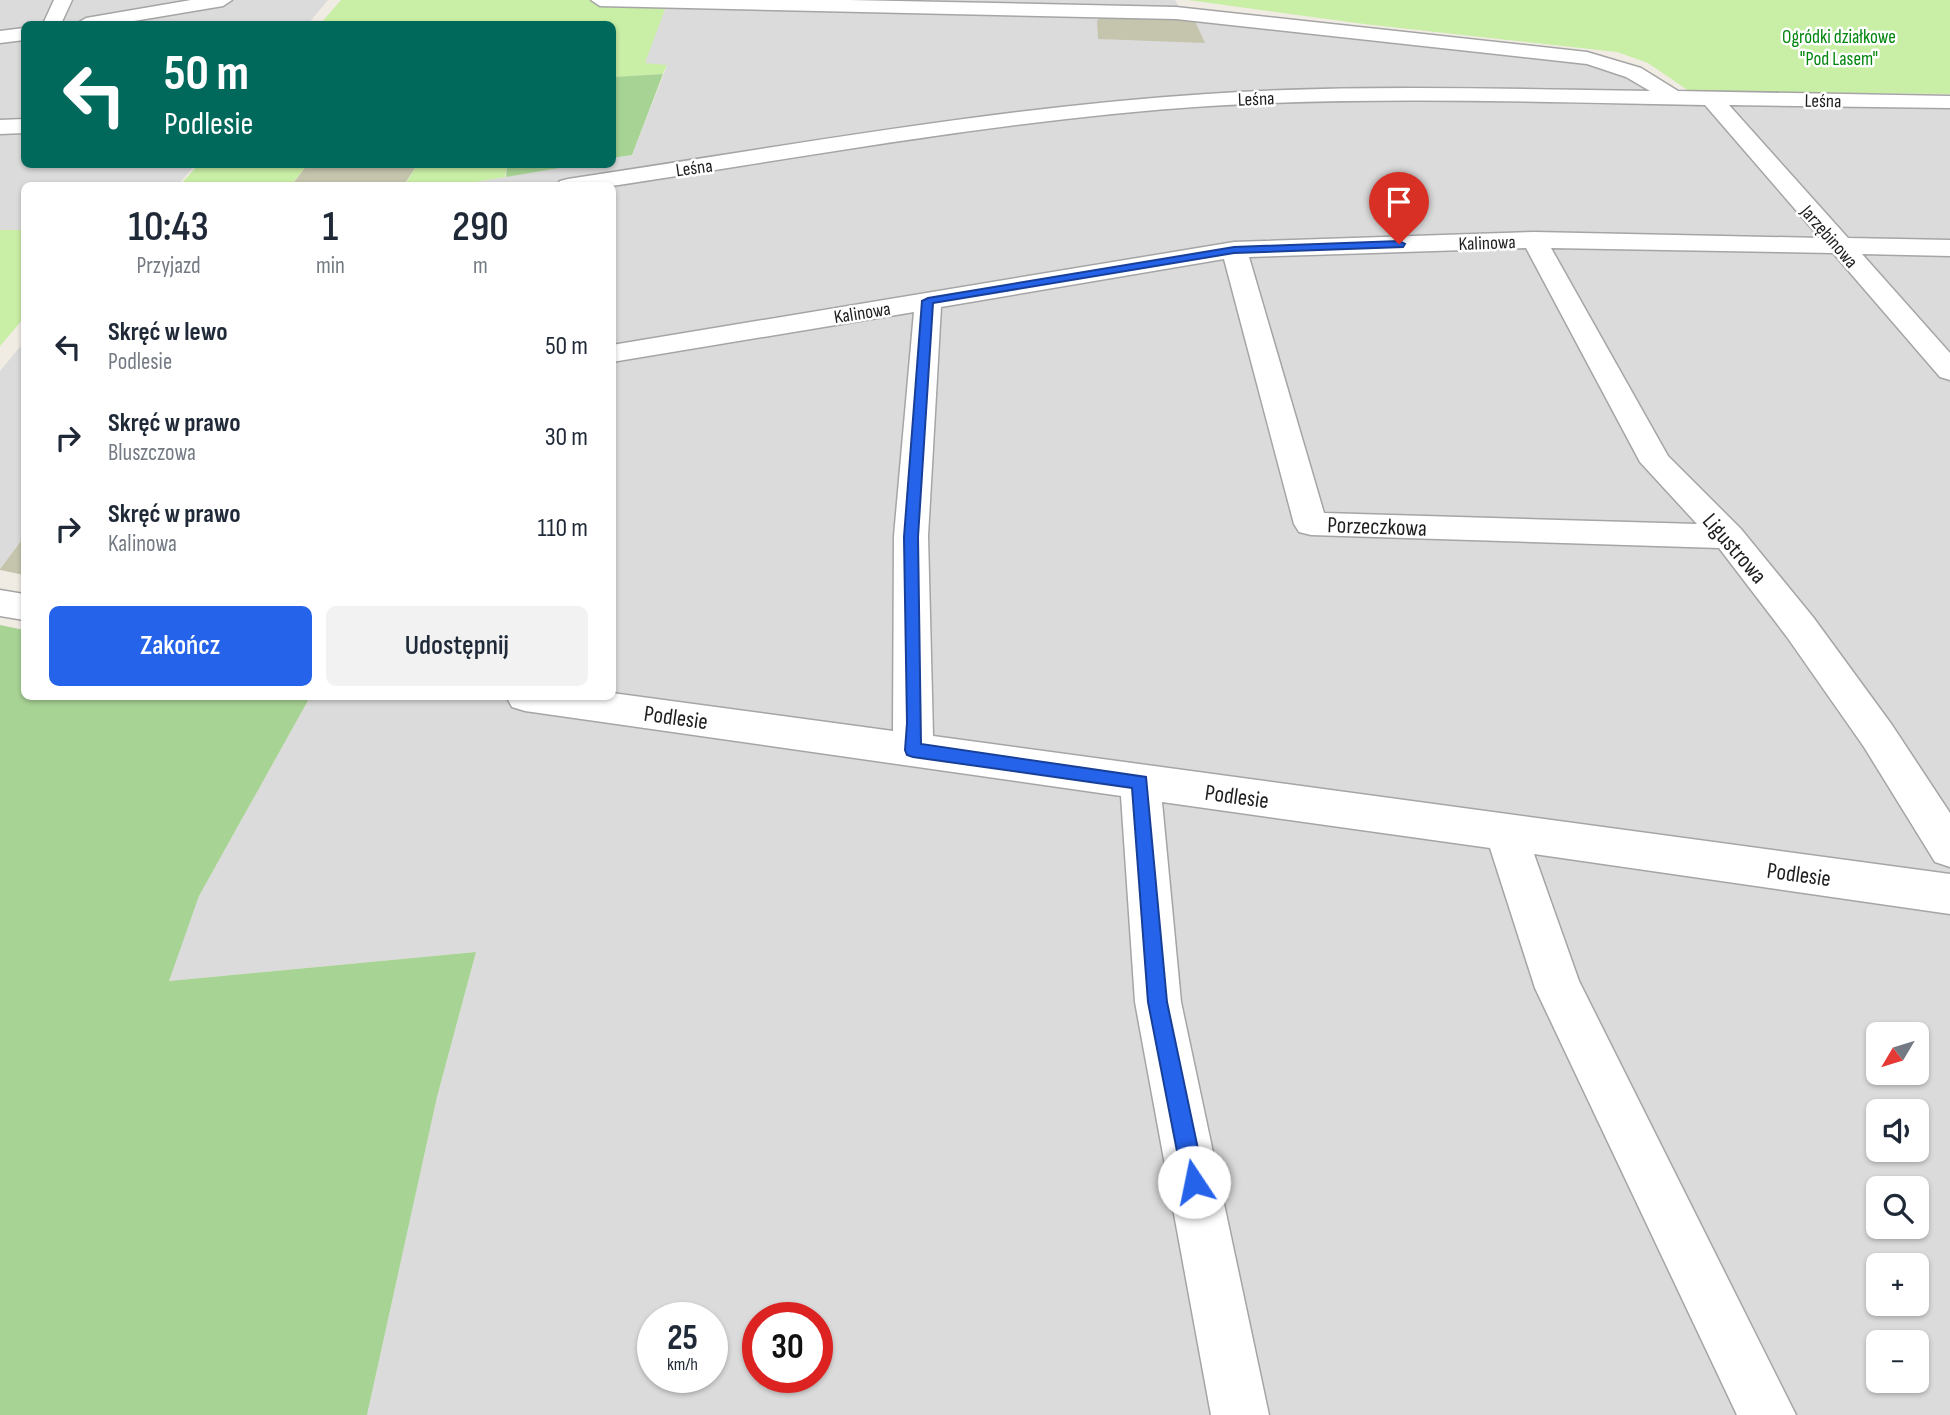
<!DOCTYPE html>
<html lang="pl">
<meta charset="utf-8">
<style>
:root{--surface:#fff;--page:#f2f2f3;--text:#1f2937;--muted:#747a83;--accent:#2563eb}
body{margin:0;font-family:"Sofia Sans Condensed",sans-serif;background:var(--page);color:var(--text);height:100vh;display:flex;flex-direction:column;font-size:26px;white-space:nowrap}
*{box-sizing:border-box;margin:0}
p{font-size:23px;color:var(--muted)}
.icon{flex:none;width:38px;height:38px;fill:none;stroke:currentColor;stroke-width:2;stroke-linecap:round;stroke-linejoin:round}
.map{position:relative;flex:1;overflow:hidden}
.drawer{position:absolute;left:21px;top:182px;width:595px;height:518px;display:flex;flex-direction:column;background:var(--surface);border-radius:10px;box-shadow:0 2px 5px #0004}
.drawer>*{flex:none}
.guide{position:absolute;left:21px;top:21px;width:595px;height:147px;border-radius:10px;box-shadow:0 2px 5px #0004;background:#00695c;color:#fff;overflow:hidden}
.needle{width:46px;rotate:232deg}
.controls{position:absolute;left:1866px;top:1022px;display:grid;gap:14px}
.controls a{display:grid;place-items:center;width:63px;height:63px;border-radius:10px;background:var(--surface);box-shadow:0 2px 5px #0004;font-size:35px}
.speed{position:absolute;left:637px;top:1302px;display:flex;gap:14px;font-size:35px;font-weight:700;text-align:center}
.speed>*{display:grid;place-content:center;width:91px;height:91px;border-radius:50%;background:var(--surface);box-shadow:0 2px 5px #0004;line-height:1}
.speed small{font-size:18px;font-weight:400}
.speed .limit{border:10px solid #d22;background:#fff;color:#111}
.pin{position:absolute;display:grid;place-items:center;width:60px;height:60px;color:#fff;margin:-72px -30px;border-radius:50% 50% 50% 0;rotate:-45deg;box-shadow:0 0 7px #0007}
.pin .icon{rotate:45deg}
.me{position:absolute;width:77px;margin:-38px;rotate:349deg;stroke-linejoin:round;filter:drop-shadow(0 0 5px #0008)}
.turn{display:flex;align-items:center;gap:24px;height:147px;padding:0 28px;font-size:32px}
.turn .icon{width:91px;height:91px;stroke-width:2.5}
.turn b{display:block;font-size:49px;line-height:60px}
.eta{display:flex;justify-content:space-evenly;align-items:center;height:119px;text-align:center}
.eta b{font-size:42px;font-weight:600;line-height:49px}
.primary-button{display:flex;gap:14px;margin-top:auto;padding:14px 28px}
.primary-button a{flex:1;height:80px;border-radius:10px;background:var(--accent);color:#fff;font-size:28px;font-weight:600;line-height:80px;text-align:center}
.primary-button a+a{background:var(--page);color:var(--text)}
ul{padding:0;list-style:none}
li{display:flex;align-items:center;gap:21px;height:91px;padding:0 28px}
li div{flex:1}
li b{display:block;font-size:26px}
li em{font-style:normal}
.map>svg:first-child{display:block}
.residential{fill:#dcdbdb;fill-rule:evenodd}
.construction{fill:#c5c5ae}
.grass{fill:#c9eea5}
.forest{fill:#a7d395}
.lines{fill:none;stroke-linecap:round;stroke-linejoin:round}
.minor-casing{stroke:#a5a5a5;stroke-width:3}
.minor{fill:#fff;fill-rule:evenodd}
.route{fill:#2563eb;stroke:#184099;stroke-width:2}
.labels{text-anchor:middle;stroke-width:5;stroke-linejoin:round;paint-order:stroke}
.far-park-label{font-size:19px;fill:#03860e;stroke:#fff}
.far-street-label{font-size:19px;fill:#1e1e1e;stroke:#fff}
.street-label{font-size:23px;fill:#1e1e1e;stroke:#fff}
</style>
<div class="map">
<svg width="1950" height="1415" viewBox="0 0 1950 1415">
<rect width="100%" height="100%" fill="#f0ece4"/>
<path class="residential" d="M 0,0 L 328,0 L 308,24 L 24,24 L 24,164 L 195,165 L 178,185 L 24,186 L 24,230 L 0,230 Z
M 768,0 L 1175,0 L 1180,8 L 1602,58 L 1636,66 L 1657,78 L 1688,104 L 1950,107 L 1950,1415 L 367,1415 L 437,1097 L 476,952 L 168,981 L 199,896 L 310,697 L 612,696 L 612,186 L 456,185 L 577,165 L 612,164 L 613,158 L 632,155 L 667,66 L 644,64 L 667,4 ZM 1878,1034 L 1916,1034 L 1916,1073 L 1878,1073 ZM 1878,1111 L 1916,1111 L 1916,1150 L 1878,1150 ZM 1878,1188 L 1916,1188 L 1916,1227 L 1878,1227 ZM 1878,1265 L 1916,1265 L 1916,1304 L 1878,1304 ZM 653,1318 L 712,1318 L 712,1377 L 653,1377 ZM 758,1318 L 817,1318 L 817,1377 L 758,1377 ZM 1878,1342 L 1916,1342 L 1916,1381 L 1878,1381 Z
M 24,342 L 24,537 L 0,569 L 0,371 Z"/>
<path class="construction" d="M 1101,16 L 1194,19 L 1205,43 L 1098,39 L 1097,21 Z
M 307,165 L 417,165 L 404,185 L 291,186 Z
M 24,537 L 24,575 L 0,570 L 0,569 Z"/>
<path class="grass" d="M 341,0 L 768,0 L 667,4 L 645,63 L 667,65 L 663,74 L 613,77 L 612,24 L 320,24 Z
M 1188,0 L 1950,0 L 1950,94 L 1689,91 L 1648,63 L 1617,52 L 1364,24 Z
M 199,164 L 307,164 L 307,165 L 291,185 L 180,185 Z
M 417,165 L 507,165 L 505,177 L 456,185 L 404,186 Z
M 0,230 L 24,230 L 24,318 L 0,346 Z"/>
<path class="forest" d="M 663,74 L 632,155 L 613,158 L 613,77 Z
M 507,165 L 507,164 L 577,165 L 506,177 Z
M 0,625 L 24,630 L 24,696 L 310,697 L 199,896 L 169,981 L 476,952 L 437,1097 L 367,1415 L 0,1415 Z"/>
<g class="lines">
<g class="minor-casing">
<path id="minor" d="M 54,0 L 72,0 L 61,24 L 43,24 Z
M 191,0 L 232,0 L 223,6 L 116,24 L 76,24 L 86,18 Z
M 591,0 L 849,0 L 1176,7 L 1587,52 L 1641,68 L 1678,91 L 1950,96 L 1950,108 L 1729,105 L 1848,238 L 1950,240 L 1950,256 L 1862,254 L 1950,353 L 1950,380 L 1940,377 L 1833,253 L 1551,248 L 1668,456 L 1741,529 L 1813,617 L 1892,725 L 1950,813 L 1950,867 L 1935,862 L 1864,747 L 1787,637 L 1719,548 L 1311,535 L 1299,532 L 1294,524 L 1224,259 L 941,307 L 928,536 L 933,736 L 1950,874 L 1950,914 L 1534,854 L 1579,981 L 1796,1415 L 1737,1415 L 1535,988 L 1490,848 L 1162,802 L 1181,1002 L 1269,1415 L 1211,1415 L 1135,1002 L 1121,796 L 525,711 L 512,707 L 506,696 L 612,696 L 612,693 L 893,731 L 894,536 L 914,312 L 612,362 L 612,345 L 1234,242 L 1534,232 L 1820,238 L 1705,105 C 1540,102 1374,96 1209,106 C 1009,119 810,156 612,186 L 556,186 L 560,181 L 568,179 C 780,147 993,108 1207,94 C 1355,84 1502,89 1650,91 L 1626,77 L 1587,64 L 1176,19 L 600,6 ZM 1526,248 L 1640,462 L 1697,524 L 1324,513 L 1249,257 Z
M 24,28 L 24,40 L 0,43 L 0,31 Z
M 24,119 L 24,133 L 0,134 L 0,120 Z
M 0,590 L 24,594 L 24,620 L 0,616 Z"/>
</g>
<use href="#minor" class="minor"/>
</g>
<path class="route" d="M 1399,241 L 1405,244 L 1403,247 L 1234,253 L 933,303 L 918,537 L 921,744 L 1146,777 L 1167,1002 L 1205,1182 L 1201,1190 L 1194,1193 L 1186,1190 L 1183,1182 L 1148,1002 L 1132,788 L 913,757 L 907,755 L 905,750 L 907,723 L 904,537 L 922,301 L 928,298 L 1234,247 Z"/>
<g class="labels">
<g class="far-park-label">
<text x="1839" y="43">Ogródki działkowe<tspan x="1839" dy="22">"Pod Lasem"</tspan></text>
</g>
<g class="far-street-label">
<text transform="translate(1256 98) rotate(-2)" y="7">Leśna</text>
<text transform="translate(1823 100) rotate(1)" y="7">Leśna</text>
<text transform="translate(694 167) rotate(-8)" y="7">Leśna</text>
<text transform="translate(1830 236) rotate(49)" y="7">Jarzębinowa</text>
<text transform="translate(1487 242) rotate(-2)" y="7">Kalinowa</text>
<text transform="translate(862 312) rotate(-9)" y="7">Kalinowa</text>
</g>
<g class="street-label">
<text transform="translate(1377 526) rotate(2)" y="8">Porzeczkowa</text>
<text transform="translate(1735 548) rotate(49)" y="8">Ligustrowa</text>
<text transform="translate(676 717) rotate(8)" y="8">Podlesie</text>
<text transform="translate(1237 796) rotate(8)" y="8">Podlesie</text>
<text transform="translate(1799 874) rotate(8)" y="8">Podlesie</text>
</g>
</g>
</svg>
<div class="controls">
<a><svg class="needle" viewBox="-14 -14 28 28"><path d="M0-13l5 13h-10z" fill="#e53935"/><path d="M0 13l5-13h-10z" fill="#747a83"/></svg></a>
<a><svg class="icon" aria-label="sound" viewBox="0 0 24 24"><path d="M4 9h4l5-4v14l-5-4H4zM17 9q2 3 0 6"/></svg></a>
<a><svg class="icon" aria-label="search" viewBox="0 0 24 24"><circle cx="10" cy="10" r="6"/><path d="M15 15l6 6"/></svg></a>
<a>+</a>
<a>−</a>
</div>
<div class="speed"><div>25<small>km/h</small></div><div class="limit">30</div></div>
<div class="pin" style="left:1399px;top:244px;background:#d93025"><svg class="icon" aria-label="arrive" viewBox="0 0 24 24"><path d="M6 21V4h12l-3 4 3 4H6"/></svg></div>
<svg class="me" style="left:1194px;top:1182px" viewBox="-20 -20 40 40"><circle r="19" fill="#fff"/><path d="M0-13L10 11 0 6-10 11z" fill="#2563eb"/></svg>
<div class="guide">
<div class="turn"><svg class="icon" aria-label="left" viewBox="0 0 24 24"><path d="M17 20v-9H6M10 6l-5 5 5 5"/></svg><div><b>50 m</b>Podlesie</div></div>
</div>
<section class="drawer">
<div class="eta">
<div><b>10:43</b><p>Przyjazd</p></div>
<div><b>1</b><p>min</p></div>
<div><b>290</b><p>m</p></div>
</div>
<ul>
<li><svg class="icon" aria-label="left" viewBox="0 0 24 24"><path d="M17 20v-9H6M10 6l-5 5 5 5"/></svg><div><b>Skręć w lewo</b><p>Podlesie</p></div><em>50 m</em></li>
<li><svg class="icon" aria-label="right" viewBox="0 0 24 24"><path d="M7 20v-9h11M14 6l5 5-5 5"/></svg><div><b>Skręć w prawo</b><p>Bluszczowa</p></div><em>30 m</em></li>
<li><svg class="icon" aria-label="right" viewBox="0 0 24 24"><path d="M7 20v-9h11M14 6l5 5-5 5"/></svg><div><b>Skręć w prawo</b><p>Kalinowa</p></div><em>110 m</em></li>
</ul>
<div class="primary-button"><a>Zakończ</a><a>Udostępnij</a></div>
</section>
</div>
